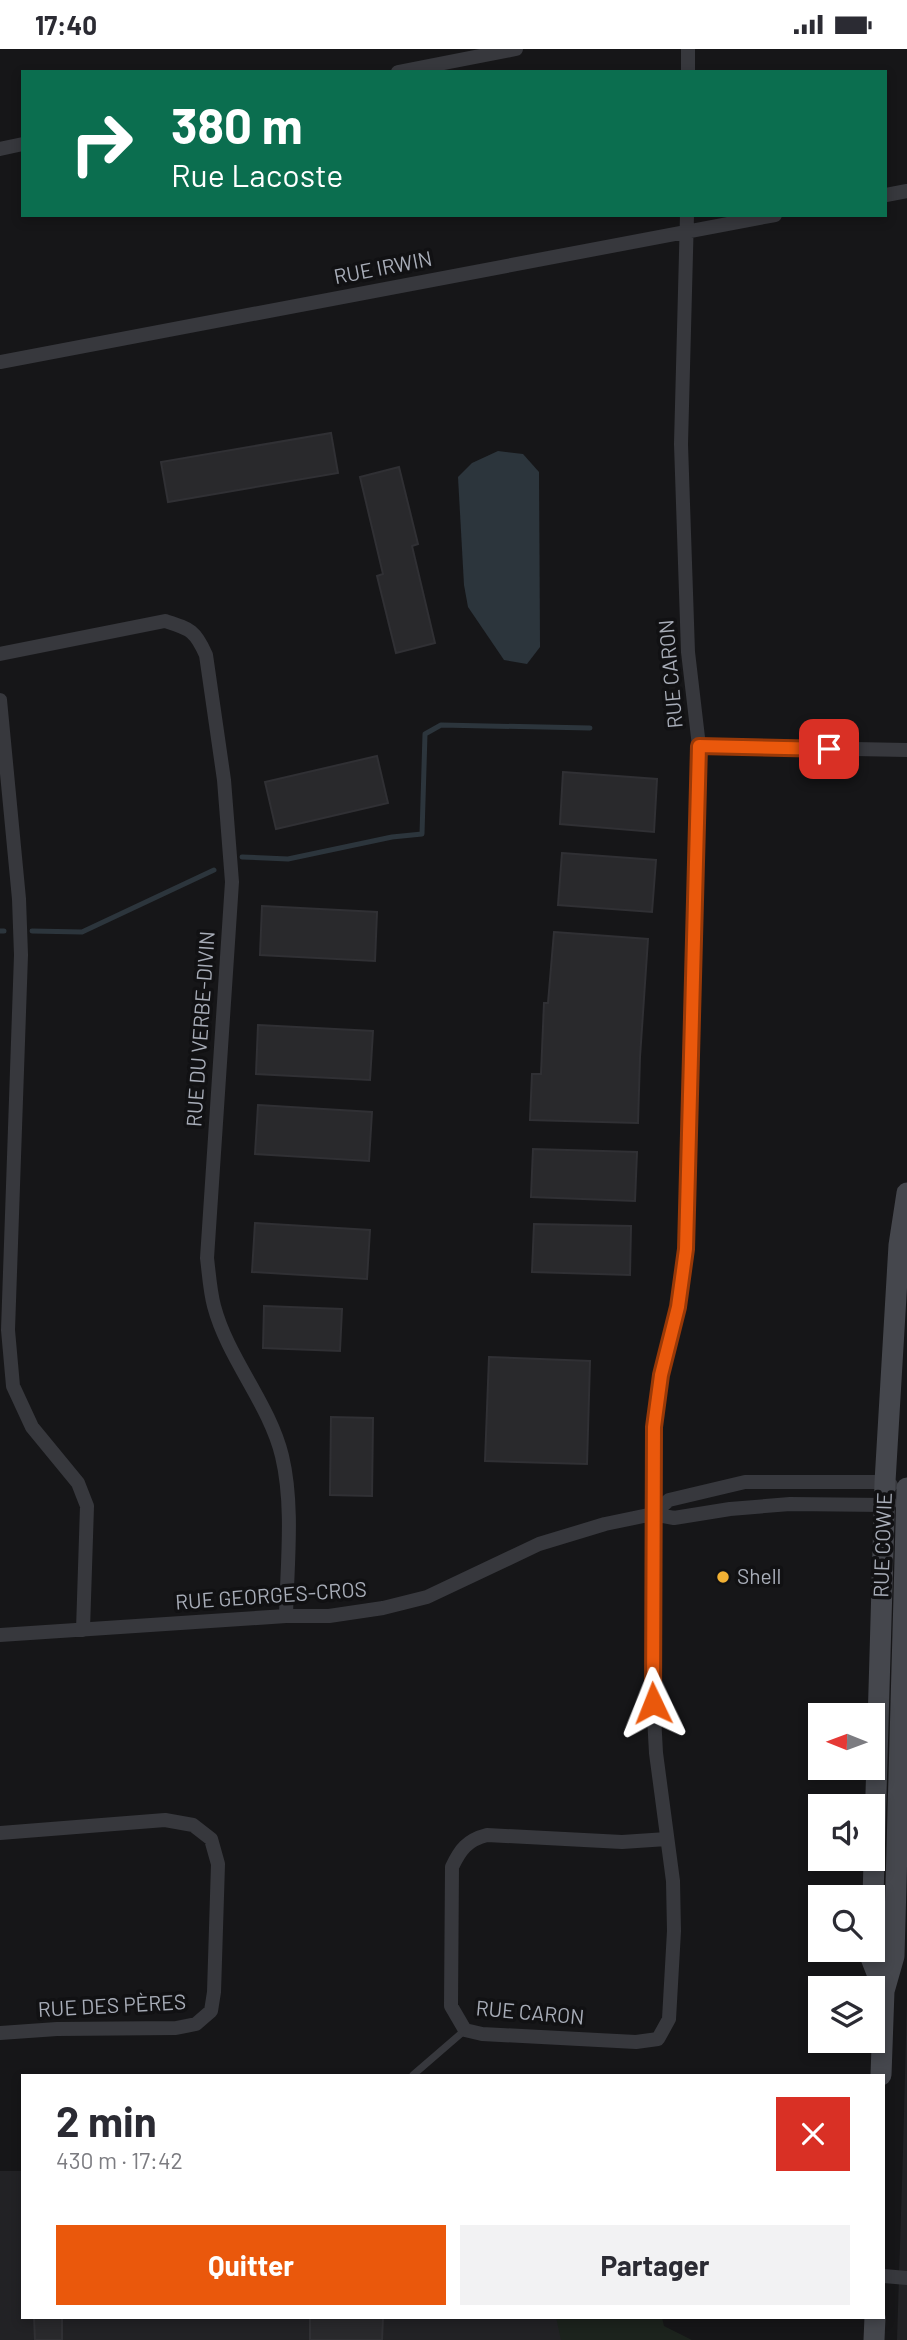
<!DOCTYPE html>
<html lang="fr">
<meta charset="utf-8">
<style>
:root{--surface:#fff;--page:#f2f2f3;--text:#2b2b33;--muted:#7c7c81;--accent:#ea580c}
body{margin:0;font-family:Barlow,sans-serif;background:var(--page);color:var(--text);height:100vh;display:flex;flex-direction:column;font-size:26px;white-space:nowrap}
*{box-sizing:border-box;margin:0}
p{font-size:23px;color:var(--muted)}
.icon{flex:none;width:38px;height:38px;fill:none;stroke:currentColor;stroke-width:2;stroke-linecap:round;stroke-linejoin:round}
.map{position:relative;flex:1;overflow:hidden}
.side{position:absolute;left:21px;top:2025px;width:864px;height:245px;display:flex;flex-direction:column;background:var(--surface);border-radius:0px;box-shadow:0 4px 10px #0003}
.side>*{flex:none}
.banner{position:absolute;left:21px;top:21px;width:866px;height:147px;border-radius:0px;box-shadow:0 4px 10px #0003;background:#0b6e4f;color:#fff;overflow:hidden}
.needle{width:46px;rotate:271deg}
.buttons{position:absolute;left:808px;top:1654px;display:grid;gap:14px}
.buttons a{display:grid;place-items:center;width:77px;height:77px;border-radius:0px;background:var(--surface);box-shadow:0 4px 10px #0003;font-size:35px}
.pin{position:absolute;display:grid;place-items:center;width:60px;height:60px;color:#fff;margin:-30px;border-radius:14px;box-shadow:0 4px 10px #0006}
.me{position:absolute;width:77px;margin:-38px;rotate:358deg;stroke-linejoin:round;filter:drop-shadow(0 0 5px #0008)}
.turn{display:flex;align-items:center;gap:24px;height:147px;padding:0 35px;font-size:32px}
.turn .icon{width:91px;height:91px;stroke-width:2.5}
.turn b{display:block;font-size:49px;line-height:60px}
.round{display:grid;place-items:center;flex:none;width:74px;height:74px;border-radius:0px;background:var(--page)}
.head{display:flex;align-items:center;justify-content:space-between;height:119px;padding:0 35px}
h1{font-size:42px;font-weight:700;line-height:52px}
.button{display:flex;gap:14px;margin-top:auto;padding:14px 35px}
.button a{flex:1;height:80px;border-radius:0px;background:var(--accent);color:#fff;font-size:28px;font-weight:700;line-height:80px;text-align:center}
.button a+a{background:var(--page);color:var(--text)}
.status{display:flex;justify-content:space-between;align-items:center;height:49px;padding:0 35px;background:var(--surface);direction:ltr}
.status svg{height:19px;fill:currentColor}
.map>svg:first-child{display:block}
.built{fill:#222225}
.green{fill:#1c231d}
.water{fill:#2c353c}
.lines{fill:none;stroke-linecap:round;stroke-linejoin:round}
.stream{stroke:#2c353c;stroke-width:5}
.building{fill:#29292c;stroke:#303034;stroke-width:2}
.service{stroke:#37383d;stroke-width:7}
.minor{stroke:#37383d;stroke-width:14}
.secondary{stroke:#45474d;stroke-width:21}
.route-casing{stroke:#983908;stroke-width:18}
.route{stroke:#ea580c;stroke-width:12}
.poi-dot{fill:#f2b134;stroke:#111113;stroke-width:2.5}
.labels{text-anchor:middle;stroke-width:7;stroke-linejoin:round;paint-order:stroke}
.street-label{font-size:21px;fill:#a8adb8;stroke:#111113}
.poi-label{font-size:21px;fill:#a8adb8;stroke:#111113;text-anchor:start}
</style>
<div class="status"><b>17:40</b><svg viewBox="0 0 49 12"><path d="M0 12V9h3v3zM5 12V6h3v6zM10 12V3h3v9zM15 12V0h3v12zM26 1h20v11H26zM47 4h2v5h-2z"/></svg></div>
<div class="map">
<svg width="907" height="2291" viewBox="0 0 907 2291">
<rect width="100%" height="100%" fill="#161618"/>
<path class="built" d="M 907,1950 L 907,2291 L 897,2291 L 903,2102 Z
M 0,2122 L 23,2122 L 23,2268 L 586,2268 L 585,2291 L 0,2291 Z"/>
<path class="green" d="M 556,2268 L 662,2268 L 664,2277 L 692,2291 L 561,2291 Z"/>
<path class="water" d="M 498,402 L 523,405 L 539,423 L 540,598 L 527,615 L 504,611 L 468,558 L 464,536 L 458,428 L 472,414 Z"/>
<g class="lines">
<path class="stream" d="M 242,808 L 288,810 L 392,788 L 422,785 L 425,685 L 441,676 L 590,679
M 0,882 L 4,882
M 32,882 L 82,883 L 214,821"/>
</g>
<path class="building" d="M 331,384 L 338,424 L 168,453 L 161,413 Z
M 399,418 L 418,495 L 412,497 L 435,594 L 396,604 L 377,527 L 383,525 L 360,428 Z
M 377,707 L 388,754 L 276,780 L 265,733 Z
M 563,723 L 657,730 L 654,783 L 560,775 Z
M 562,804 L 656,811 L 652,863 L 558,856 Z
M 262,857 L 377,863 L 375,912 L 260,906 Z
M 554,883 L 648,890 L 640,1008 L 638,1074 L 530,1071 L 532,1025 L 541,1025 L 544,954 L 548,954 Z
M 258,976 L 373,982 L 370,1031 L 256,1025 Z
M 258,1056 L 372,1063 L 369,1112 L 255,1105 Z
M 533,1100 L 637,1103 L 635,1152 L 531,1148 Z
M 255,1174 L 370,1181 L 367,1230 L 252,1223 Z
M 534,1175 L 631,1177 L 630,1226 L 532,1223 Z
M 264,1257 L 342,1260 L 340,1302 L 263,1299 Z
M 489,1308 L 590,1312 L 587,1415 L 485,1412 Z
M 331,1368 L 373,1369 L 372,1447 L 330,1446 Z
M 34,2268 L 62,2268 L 62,2291 L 35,2291 Z
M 310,2268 L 383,2268 L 382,2291 L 310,2291 Z"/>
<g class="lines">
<path class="service" d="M 413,2026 L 465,1981"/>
<path class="minor" d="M 398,23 L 516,0
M 688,23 L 688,0
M 0,100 L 23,95
M 886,146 L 907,142
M 0,313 L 775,166
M 0,605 L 165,572 C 190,580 195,581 206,606 L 224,731 L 232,833 L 207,1209 C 209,1225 210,1242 214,1257 C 228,1310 269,1354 282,1407 C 294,1457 287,1517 286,1567
M 0,651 L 19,850 L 21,906 L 8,1281 L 13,1337 L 32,1378 L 78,1434 L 87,1457 L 83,1581
M 699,697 L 907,701
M 653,1465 L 669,1451 L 745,1433 L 885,1433 L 891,1436
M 0,1586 L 286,1567 L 329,1567 L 383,1559 L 427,1548 L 539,1495 L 605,1475 L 653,1465 L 674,1469 L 730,1460 L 790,1455 L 885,1456 L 890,1454
M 0,1784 L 165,1771 L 193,1776 L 211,1790 L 218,1815 L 214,1943 L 211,1962 L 196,1975 L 176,1979 L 57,1980 L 0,1984
M 667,1790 L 622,1793 L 487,1786 C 467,1791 460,1801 452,1818 L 451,1957 L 465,1981 L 482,1985 L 636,1993 L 658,1990 L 669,1970 L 674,1882 L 673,1832 L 656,1704 L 652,1630 L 654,1378 L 661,1326 L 678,1258 L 686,1200 L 699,697 L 688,603 L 681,395 L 687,166
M 884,2227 L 907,2229"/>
<path class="secondary" d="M 873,1848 L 885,1433 L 899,1196 L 907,1144
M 871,1900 L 871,1909 L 884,1942
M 881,2026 L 884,1942 L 894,1907 L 907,1439
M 874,2291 L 875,2268"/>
</g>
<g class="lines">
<g class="route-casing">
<path id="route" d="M 653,1654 L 654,1378 L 661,1326 L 678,1258 L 686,1200 L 699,697 L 829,700"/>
</g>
<use href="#route" class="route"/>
</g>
<circle class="poi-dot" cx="723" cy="1528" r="7"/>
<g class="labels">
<g class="street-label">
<text transform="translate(383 219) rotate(-11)" y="7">RUE IRWIN</text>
<text transform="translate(671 625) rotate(-95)" y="7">RUE CARON</text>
<text transform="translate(201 980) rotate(-86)" y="7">RUE DU VERBE-DIVIN</text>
<text transform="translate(883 1496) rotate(-88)" y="7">RUE COWIE</text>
<text transform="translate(271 1547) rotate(-4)" y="7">RUE GEORGES-CROS</text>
<text transform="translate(112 1957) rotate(-3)" y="7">RUE DES PÈRES</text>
<text transform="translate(530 1964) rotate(5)" y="7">RUE CARON</text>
</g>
<g class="poi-label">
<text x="737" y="1535">Shell</text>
</g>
</g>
</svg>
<div class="buttons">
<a><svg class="needle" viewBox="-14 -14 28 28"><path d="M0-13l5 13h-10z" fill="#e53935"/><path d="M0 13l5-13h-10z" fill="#7c7c81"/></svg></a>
<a><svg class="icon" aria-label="sound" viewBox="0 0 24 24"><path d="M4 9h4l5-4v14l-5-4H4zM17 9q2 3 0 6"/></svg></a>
<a><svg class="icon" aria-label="search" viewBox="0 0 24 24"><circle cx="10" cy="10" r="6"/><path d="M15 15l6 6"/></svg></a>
<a><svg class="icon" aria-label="layers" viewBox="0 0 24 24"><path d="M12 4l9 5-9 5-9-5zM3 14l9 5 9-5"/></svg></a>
</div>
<div class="pin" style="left:829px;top:700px;background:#d93025"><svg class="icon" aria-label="arrive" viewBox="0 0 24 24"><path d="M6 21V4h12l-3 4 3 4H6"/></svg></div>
<svg class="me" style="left:653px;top:1654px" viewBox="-20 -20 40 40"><path d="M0-17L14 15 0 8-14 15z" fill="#ea580c" stroke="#fff" stroke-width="4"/></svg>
<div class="banner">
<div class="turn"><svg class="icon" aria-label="right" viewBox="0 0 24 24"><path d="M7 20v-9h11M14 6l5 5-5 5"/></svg><div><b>380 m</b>Rue Lacoste</div></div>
</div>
<section class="side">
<div class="head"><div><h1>2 min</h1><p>430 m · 17:42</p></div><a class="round" style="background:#d93025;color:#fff"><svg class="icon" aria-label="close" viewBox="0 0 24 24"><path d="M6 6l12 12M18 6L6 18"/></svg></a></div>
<div class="button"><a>Quitter</a><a>Partager</a></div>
</section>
</div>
